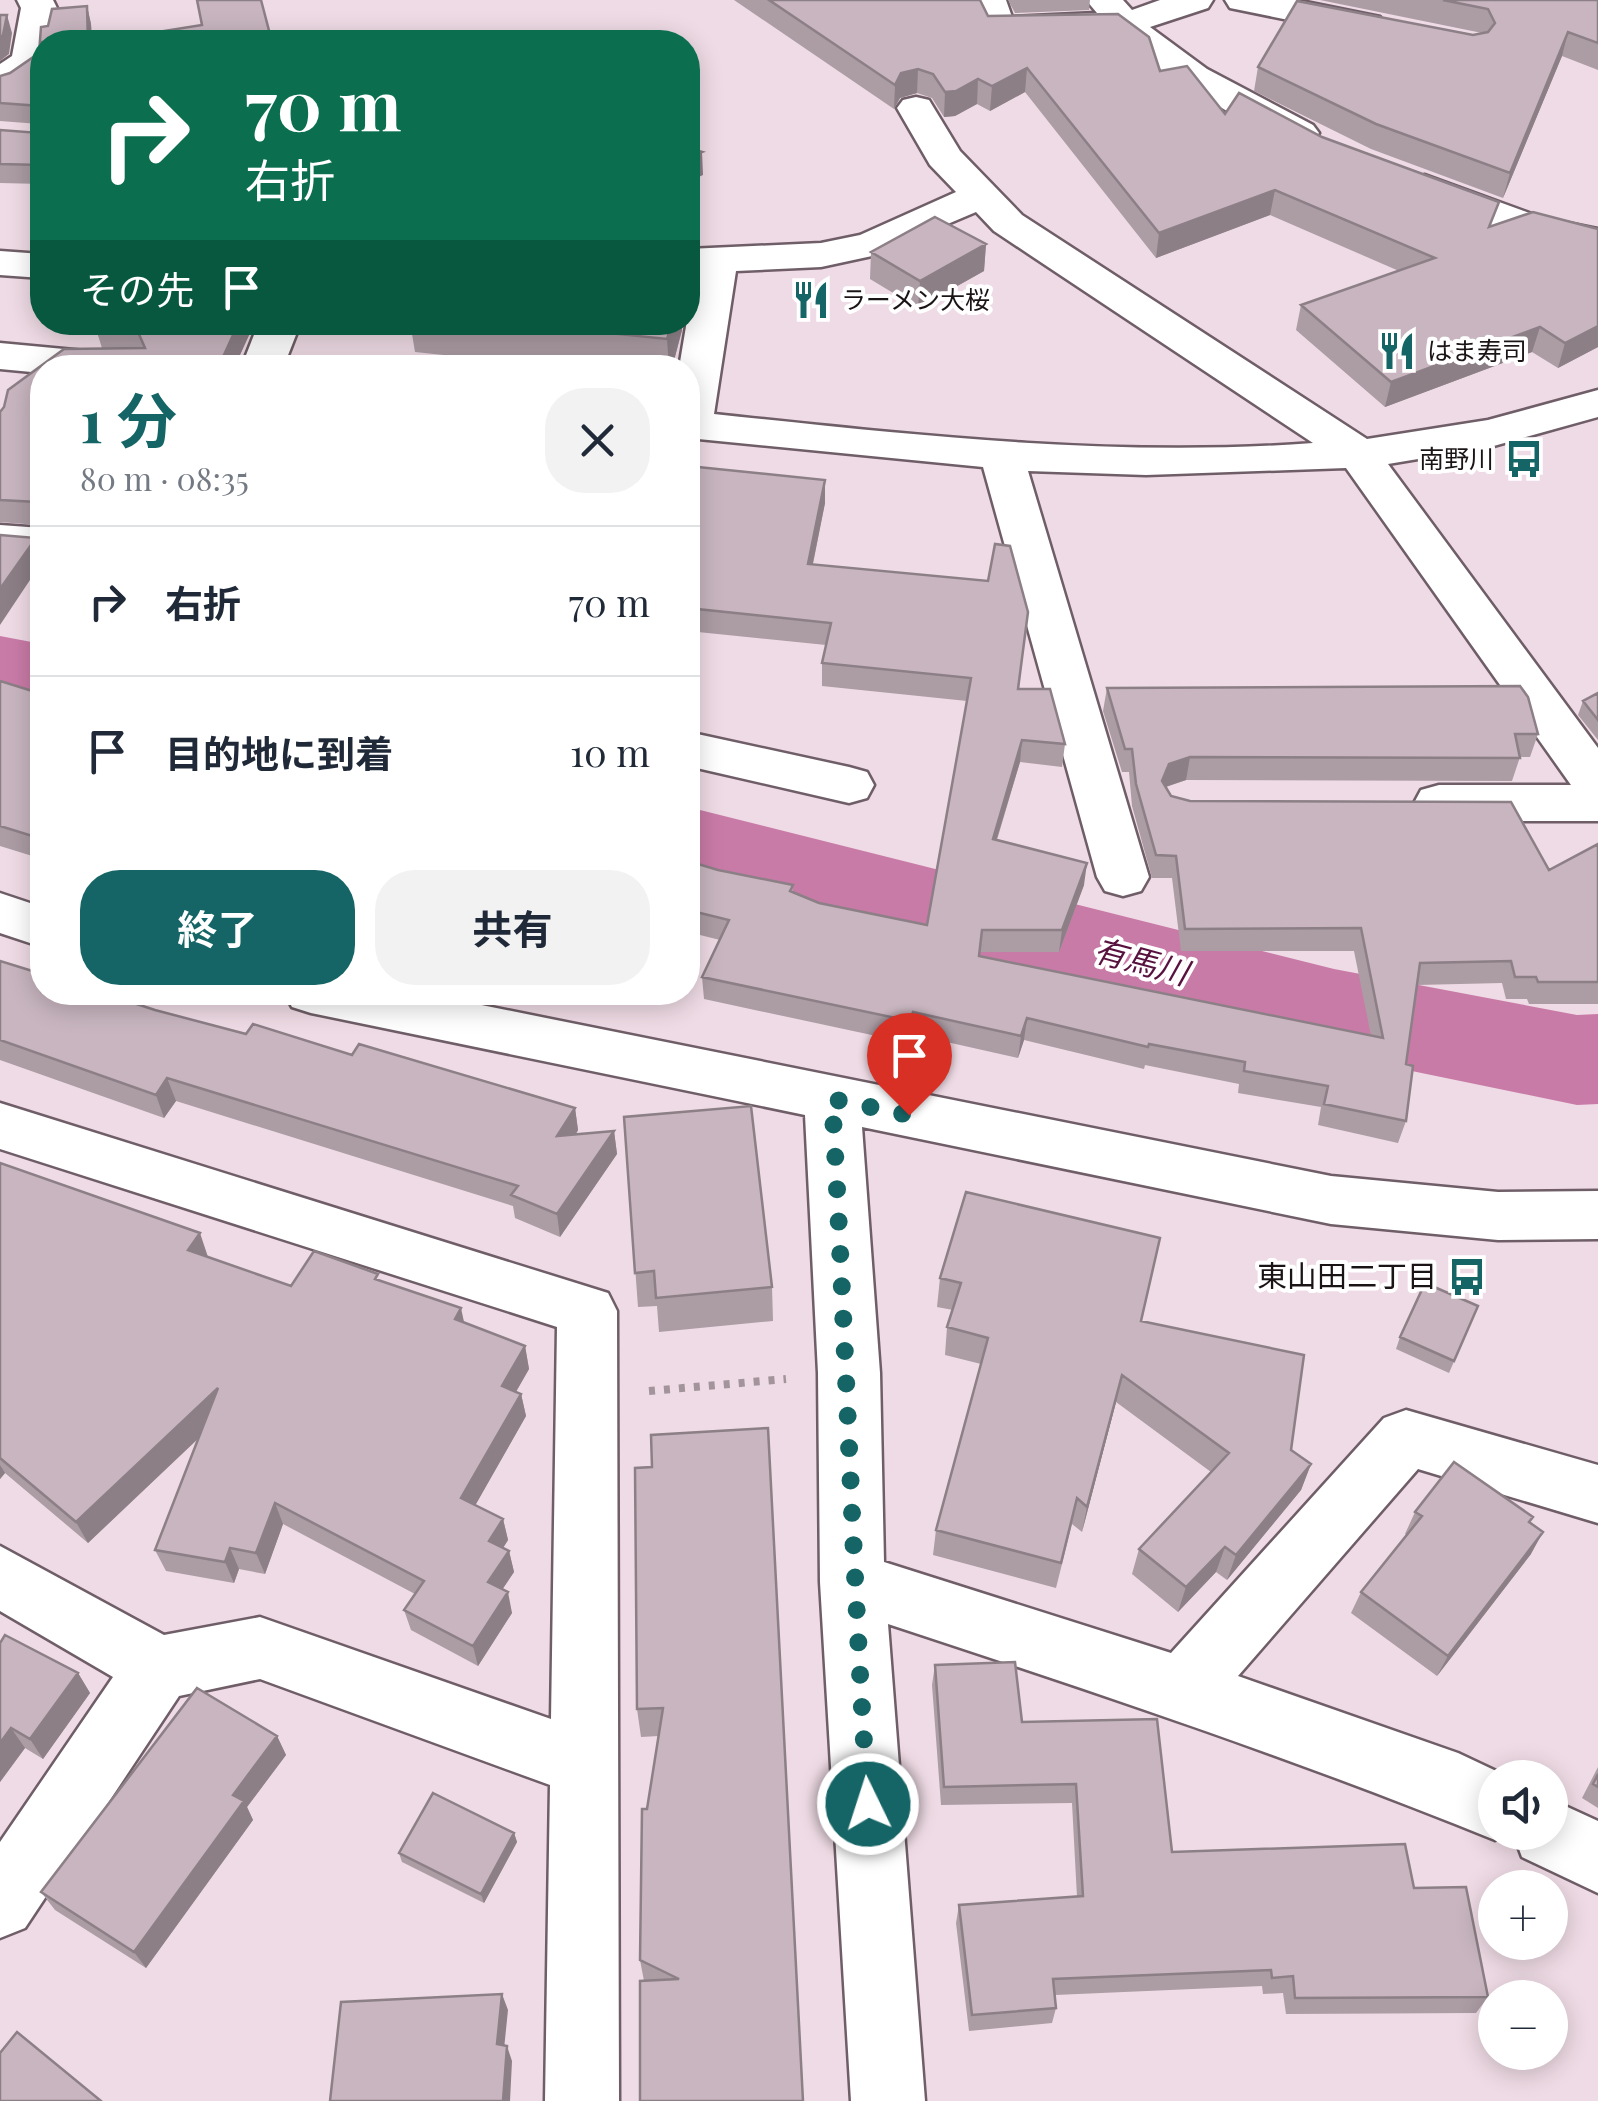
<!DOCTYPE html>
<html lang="ja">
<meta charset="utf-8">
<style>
:root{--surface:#fff;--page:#f2f2f3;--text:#1f2937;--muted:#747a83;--line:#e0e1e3;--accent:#166566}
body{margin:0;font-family:"Playfair Display","Noto Sans JP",serif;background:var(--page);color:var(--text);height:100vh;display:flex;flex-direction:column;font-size:38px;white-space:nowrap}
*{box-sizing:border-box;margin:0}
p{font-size:32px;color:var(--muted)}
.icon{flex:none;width:55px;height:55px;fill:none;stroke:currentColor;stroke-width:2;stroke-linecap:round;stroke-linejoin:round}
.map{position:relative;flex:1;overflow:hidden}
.panel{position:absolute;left:30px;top:355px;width:670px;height:650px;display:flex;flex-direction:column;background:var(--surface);border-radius:40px;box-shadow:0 5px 25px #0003}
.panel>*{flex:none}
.banner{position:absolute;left:30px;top:30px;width:670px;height:305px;border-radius:40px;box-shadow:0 5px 25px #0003;background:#0b6e4f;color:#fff;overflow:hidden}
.fabs{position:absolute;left:1478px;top:1760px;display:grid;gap:20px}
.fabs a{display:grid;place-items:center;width:90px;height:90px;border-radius:50%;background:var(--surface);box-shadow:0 5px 25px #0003;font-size:50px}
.pin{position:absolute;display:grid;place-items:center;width:85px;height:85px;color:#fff;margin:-102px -42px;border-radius:50% 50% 50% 0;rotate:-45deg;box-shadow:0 0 10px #0007}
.pin .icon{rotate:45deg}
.me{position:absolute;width:110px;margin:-55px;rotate:356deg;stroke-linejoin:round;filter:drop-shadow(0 0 8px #0008)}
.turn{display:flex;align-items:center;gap:35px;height:210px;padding:0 50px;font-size:45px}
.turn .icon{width:130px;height:130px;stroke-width:2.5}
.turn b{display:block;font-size:70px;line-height:85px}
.then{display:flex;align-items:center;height:95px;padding:0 50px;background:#0003;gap:20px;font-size:38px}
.round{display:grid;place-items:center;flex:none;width:105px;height:105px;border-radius:40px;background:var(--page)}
.overview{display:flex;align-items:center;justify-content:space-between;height:170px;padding:0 50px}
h1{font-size:60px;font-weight:700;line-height:75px;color:var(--accent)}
.action{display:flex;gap:20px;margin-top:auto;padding:20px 50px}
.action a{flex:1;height:115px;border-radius:40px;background:var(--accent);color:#fff;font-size:40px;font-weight:700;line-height:115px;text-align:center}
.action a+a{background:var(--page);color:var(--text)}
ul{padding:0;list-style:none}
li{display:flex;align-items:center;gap:30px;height:150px;padding:0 50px;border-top:2px solid var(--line)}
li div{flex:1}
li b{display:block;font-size:38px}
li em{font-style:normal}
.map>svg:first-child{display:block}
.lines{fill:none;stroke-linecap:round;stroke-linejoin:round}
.river{fill:#c97ba7;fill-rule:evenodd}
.minor-casing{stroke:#6f5e67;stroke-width:5}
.path{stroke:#a3949b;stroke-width:8;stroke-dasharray:6 9;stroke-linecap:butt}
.minor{fill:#fff;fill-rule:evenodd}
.wall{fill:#ac9ca4}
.shaded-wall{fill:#8c7f86}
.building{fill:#c8b5bf;stroke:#8c7f86;stroke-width:2.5}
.route{stroke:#166566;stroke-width:18;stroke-dasharray:0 32.4}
.labels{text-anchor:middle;stroke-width:8;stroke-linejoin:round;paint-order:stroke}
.far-poi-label{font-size:25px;fill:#1b1417;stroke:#fff;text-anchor:start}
.poi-label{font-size:30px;fill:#1b1417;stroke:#fff;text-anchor:end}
.water-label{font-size:32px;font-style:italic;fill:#58123f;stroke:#fff}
</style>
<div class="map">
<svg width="1598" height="2101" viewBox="0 0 1598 2101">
<rect width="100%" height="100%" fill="#efdbe5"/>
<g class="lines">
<path class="river" d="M 0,636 L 42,644 L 42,712 L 0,704 Z
M 688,807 L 1334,969 L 1577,1015 L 1598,1014 L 1598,1104 L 1577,1105 L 1334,1055 L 688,883 Z"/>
<g class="minor-casing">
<path id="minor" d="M 17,0 L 53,0 L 57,8 L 51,42 L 42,42 L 42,69 L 13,89 L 0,92 L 0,64 L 12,56 L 21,8 Z
M 970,0 L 1006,0 L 1012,17 L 1097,13 L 1086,0 L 1123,0 L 1132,10 L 1160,0 L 1213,0 L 1208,8 L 1150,27 L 1207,69 L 1313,125 L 1319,133 L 1313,141 L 1287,141 L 1235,116 L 1155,67 L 1116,34 L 986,36 Z
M 1225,0 L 1296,0 L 1380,17 L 1385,25 L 1380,33 L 1367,36 L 1230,8 Z
M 916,97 L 929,100 L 960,151 L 1022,215 L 1367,439 L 1488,420 L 1598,390 L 1598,417 L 1490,447 L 1388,464 L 1598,748 L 1598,821 L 1439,821 L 1421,816 L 1414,803 L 1421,790 L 1439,785 L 1571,785 L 1346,468 L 1146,475 L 1028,471 L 1149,877 L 1141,891 L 1123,896 L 1105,891 L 1097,877 L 983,467 L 688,438 L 688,368 L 679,368 L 695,273 L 688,273 L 688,249 L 821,243 L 860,235 L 956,192 L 930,165 L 897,108 L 903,100 ZM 976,212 L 994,231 L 1313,443 C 1113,458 913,435 714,414 L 736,271 L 821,267 L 872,256 Z
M 1425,175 L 1543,218 L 1598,229 L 1598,253 L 1519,236 L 1411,195 L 1406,187 L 1411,179 Z
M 0,251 L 42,254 L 42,278 L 0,275 Z
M 259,322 L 301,322 L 283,368 L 241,368 Z
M 0,343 L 128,355 L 143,359 L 149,368 L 42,368 L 42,373 L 0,369 Z
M 0,525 L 42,528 L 42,558 L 0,555 Z
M 688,732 L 849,767 L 867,772 L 874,785 L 867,798 L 849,803 L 688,766 Z
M 0,893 L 42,907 L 42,947 L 0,933 Z
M 284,992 L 417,992 L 1331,1176 L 1498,1192 L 1598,1191 L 1598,1239 L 1498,1240 L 1331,1224 L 862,1127 L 880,1373 L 884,1562 L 1171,1653 L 1384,1418 L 1406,1410 L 1598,1465 L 1598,1523 L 1418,1469 L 1238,1676 L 1458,1753 L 1511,1778 L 1495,1778 L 1495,1832 L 1550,1832 L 1550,1799 L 1598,1821 L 1598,1893 L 1522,1857 L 1513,1833 L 1495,1840 C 1296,1759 1092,1691 888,1624 L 925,2101 L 851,2101 L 820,1582 L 818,1373 L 805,1115 L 311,1013 L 292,1007 Z
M 0,1103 L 608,1293 L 617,1311 L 619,2101 L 545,2101 L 550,1785 L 260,1679 L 179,1696 L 25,1928 L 0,1938 L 0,1842 L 113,1677 L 0,1611 L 0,1546 L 164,1635 L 260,1617 L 551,1719 L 557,1327 L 0,1149 Z"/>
</g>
<path class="path" d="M 649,1391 L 786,1379"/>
<use href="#minor" class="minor"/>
</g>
<path class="wall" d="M 734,0 L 980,0 L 988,16 L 1160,71 L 1225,114 L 1493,226 L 1598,229 L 1598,347 L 1558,368 L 1532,352 L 1385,407 L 1296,330 L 1301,305 L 1399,271 L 1270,215 L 1156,258 L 1025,92 L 990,111 L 977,104 L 955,116 L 944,117 L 932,98 L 917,93 L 900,98 L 894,109 Z
M 1008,0 L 1090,0 L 1089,10 L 1015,13 Z
M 1320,0 L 1598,0 L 1598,70 L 1562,56 L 1503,198 L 1371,149 L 1254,91 L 1258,67 L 1482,33 Z
M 87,6 L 91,24 L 92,42 L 42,42 L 42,184 L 0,183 L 0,130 L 39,133 L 39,124 L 0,121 L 0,76 L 10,73 L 39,53 L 41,27 L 48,26 L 52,9 Z
M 986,244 L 984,271 L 918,308 L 870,279 L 871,252 Z
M 100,322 L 255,322 L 234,368 L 42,368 L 42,548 L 38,534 L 38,525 L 0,522 L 0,412 L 4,407 L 8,390 L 64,349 L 102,348 L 95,326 Z
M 410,322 L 681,322 L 682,330 L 672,368 L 568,368 L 415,352 Z
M 688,466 L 825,480 L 825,503 L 813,564 L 1019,689 L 1065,744 L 1062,767 L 1020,762 L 997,840 L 1084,885 L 1059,952 L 980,952 L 979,956 L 1371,1036 L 1354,951 L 1181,951 L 1172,878 L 1152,878 L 1132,806 L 1129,772 L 1122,772 L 1103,711 L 1107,688 L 1538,734 L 1530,757 L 1520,757 L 1512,781 L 1186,780 L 1166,787 L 1171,796 L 1190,801 L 1549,870 L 1598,844 L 1598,1004 L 1529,1004 L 1527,999 L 1506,999 L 1502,983 L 1417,985 L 1406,1064 L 1406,1121 L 1398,1143 L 1318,1125 L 1321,1107 L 1238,1093 L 1239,1084 L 1145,1065 L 1144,1069 L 1024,1040 L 1018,1058 L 911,1034 L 909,1043 L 704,999 L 702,977 L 720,940 L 688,932 L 688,861 L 718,870 L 793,885 L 793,893 L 819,903 L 927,925 L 967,701 L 822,686 L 822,663 L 826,645 L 688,631 Z
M 0,681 L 42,694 L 42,859 L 0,846 Z
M 1598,693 L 1598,740 L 1578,715 L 1583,701 Z
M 0,961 L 155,1010 L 246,1034 L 352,1055 L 575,1108 L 578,1130 L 576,1135 L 614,1131 L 617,1154 L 560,1237 L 515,1218 L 513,1206 L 176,1101 L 164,1118 L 0,1060 Z
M 624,1117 L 772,1287 L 773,1321 L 659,1332 L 657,1306 L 638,1307 Z
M 0,1163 L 208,1257 L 291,1286 L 379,1281 L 464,1322 L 525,1346 L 529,1369 L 516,1392 L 521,1394 L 526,1416 L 475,1505 L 503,1519 L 508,1540 L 503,1548 L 509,1551 L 514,1572 L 502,1590 L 512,1613 L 478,1666 L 411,1630 L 404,1610 L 415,1594 L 283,1524 L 265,1574 L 239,1569 L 234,1583 L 166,1571 L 155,1550 L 199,1438 L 88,1543 L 5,1473 L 0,1479 Z
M 940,1278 L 1141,1321 L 1291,1450 L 1311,1464 L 1301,1490 L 1227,1580 L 1216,1572 L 1178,1612 L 1132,1574 L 1139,1549 L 1211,1472 L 1116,1402 L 1082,1532 L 1072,1524 L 1056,1588 L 933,1555 L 936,1530 L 981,1364 L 945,1355 L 947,1327 L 953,1310 L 937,1307 Z
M 1478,1306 L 1449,1373 L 1396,1349 L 1400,1337 Z
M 635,1468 L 803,2101 L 644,1981 L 640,1960 L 647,1809 L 659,1736 L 641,1737 L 637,1709 Z
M 1415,1512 L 1531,1554 L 1437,1676 L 1351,1613 L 1361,1592 L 1407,1535 L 1405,1534 Z
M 0,1643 L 78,1673 L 90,1693 L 43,1759 L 25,1748 L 0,1782 Z
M 935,1665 L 1022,1722 L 1172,1852 L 1414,1888 L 1488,1997 L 1476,2013 L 1286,2014 L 1283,1993 L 1263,1994 L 1262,1986 L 1055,1995 L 1056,2008 L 1052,2023 L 969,2031 L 956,1923 L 959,1905 L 1077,1897 L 1072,1803 L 941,1805 L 932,1685 Z
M 277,1736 L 286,1755 L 247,1807 L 253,1820 L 146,1968 L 55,1910 L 41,1892 Z
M 1598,1767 L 1598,1808 L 1582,1798 Z
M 514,1833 L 517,1842 L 484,1903 L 402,1862 L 399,1853 Z"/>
<path class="shaded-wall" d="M 87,6 L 91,24 L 92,42 L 88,42 Z
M 7,15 L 12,33 L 9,54 L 0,61 L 0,38 Z
M 1568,32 L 1562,56 L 1503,198 L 1510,173 Z
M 1027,68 L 1025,92 L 990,111 L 992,86 Z
M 918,69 L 917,93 L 900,98 L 894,109 L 895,85 L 901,73 Z
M 978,79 L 977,104 L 955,116 L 944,117 L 945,92 Z
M 702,152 L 703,175 L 688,182 L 688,157 Z
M 1275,190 L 1270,215 L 1156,258 L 1159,233 Z
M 986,244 L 984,271 L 918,308 L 920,281 Z
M 239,322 L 255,322 L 234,368 L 218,368 Z
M 672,322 L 681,322 L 682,330 L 672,368 L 669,368 L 667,339 Z
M 1598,326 L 1598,347 L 1558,368 L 1565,343 Z
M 1540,327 L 1532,352 L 1385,407 L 1391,382 Z
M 825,480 L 825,503 L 808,587 L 808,564 Z
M 42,528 L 42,548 L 38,534 Z
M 36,538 L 42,562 L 0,625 L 0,589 Z
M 1022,740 L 1020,762 L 990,861 L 993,839 Z
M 1190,757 L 1186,780 L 1165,787 L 1162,781 L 1169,764 Z
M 1087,863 L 1084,885 L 1059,952 L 1062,930 Z
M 913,1012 L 911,1034 L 909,1043 L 910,1021 Z
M 1027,1018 L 1024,1040 L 1018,1058 L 1021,1036 Z
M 167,1078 L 176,1101 L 164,1118 L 156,1095 Z
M 575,1108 L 578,1130 L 560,1159 L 557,1136 Z
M 614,1131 L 617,1154 L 560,1237 L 557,1214 Z
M 200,1233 L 208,1257 L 188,1250 Z
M 461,1308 L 466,1331 L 455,1319 Z
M 525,1346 L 529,1369 L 506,1409 L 502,1386 Z
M 1122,1375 L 1116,1402 L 1082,1532 L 1087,1507 Z
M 218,1388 L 227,1411 L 88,1543 L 76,1522 Z
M 521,1394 L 526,1416 L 467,1520 L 461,1498 Z
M 1311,1464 L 1301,1490 L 1227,1580 L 1236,1555 Z
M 0,1465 L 5,1473 L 0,1479 Z
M 275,1503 L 283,1524 L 265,1574 L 256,1553 Z
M 503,1519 L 508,1540 L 494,1562 L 489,1541 Z
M 1543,1532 L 1531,1554 L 1437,1676 L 1448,1656 Z
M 1225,1547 L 1216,1572 L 1178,1612 L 1186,1587 Z
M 230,1548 L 239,1569 L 234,1583 L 225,1562 Z
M 509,1551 L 514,1572 L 493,1603 L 488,1582 Z
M 508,1592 L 512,1613 L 478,1666 L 473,1646 Z
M 78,1673 L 90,1693 L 43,1759 L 30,1739 Z
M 11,1728 L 25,1748 L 0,1782 L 0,1743 Z
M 277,1736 L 286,1755 L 247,1807 L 253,1820 L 146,1968 L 134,1952 L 233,1795 Z
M 514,1833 L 517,1842 L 484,1903 L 481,1894 Z
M 502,1994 L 508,2010 L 503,2059 L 497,2044 Z
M 507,2046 L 512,2061 L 510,2101 L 503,2101 Z"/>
<path class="building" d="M 197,0 L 261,0 L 272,42 L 95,42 L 202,25 Z
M 769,0 L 980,0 L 988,16 L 1118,14 L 1149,37 L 1160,71 L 1187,66 L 1225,114 L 1239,93 L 1322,137 L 1499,202 L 1489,227 L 1533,212 L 1598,229 L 1598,326 L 1565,343 L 1540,327 L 1391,382 L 1301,305 L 1435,258 L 1275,190 L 1159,233 L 1027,68 L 992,86 L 978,79 L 956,91 L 945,92 L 933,74 L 918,69 L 901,73 L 895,85 Z
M 1443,0 L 1598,0 L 1598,43 L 1568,32 L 1510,173 L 1376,124 L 1258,67 L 1297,1 L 1473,35 L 1488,32 L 1495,23 L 1488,9 Z
M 87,6 L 88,42 L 42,42 L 42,165 L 0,164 L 0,130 L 39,133 L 40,106 L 0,103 L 0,76 L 10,73 L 39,53 L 41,27 L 48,26 L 52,9 Z
M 0,15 L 7,15 L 3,35 L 0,38 Z
M 688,148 L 702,152 L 688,157 Z
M 935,217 L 986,244 L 920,281 L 871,252 Z
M 100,322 L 239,322 L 218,368 L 42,368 L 42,528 L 38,534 L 37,502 L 0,500 L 0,412 L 4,407 L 8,390 L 64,349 L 145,348 L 138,332 L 95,326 Z
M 500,322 L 672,322 L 667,339 Z
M 688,466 L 825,480 L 808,564 L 988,581 L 995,544 L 1010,546 L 1028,612 L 1018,689 L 1050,689 L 1065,744 L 1022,740 L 993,839 L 1087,863 L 1062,930 L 982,930 L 979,956 L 1383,1038 L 1361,928 L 1185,929 L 1176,856 L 1156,855 L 1136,784 L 1132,749 L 1125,749 L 1107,688 L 1520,686 L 1528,697 L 1538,734 L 1515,734 L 1520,758 L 1190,757 L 1169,764 L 1162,781 L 1171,796 L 1190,801 L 1511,802 L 1549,870 L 1598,844 L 1598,982 L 1538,982 L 1536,977 L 1515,977 L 1511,961 L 1420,963 L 1406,1064 L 1413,1066 L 1406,1121 L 1324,1104 L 1328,1086 L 1244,1071 L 1245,1062 L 1149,1044 L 1148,1047 L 1027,1018 L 1021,1036 L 913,1012 L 910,1021 L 702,977 L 729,920 L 688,910 L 688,861 L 718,870 L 793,885 L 790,891 L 819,903 L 927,925 L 971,678 L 822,663 L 831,623 L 688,608 Z
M 0,535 L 36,538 L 0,589 Z
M 0,681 L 42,694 L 42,839 L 0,826 Z
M 1598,693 L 1598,720 L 1583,701 Z
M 0,961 L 42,974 L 42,992 L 100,992 L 155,1010 L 246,1034 L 253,1024 L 352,1055 L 359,1044 L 575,1108 L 557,1136 L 614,1131 L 557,1214 L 511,1195 L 518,1186 L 167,1078 L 156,1095 L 0,1040 Z
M 751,1106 L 772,1287 L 656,1298 L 654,1271 L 635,1273 L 624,1117 Z
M 0,1163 L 200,1233 L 188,1250 L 291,1286 L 314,1251 L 378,1274 L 375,1279 L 461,1308 L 455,1319 L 525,1346 L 502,1386 L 521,1394 L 461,1498 L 503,1519 L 489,1541 L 509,1551 L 488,1582 L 508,1592 L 473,1646 L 404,1610 L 424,1581 L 275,1503 L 256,1553 L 230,1548 L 225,1562 L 155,1550 L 218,1388 L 76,1522 L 0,1458 Z
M 966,1192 L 1160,1238 L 1141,1321 L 1304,1355 L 1291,1450 L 1311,1464 L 1236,1555 L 1225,1547 L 1186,1587 L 1139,1549 L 1229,1453 L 1122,1375 L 1087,1507 L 1077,1498 L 1061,1563 L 936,1530 L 988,1338 L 947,1327 L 961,1283 L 940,1278 Z
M 1425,1283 L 1478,1306 L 1454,1361 L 1400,1337 Z
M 768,1428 L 803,2101 L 640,2101 L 640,1981 L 679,1979 L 640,1960 L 642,1809 L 647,1809 L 663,1708 L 637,1709 L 635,1468 L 652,1467 L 651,1435 Z
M 1454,1462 L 1533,1517 L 1529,1522 L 1543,1532 L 1448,1656 L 1361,1592 L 1422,1516 L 1415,1512 Z
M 5,1635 L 78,1673 L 30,1739 L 11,1728 L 0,1743 L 0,1643 Z
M 1015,1662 L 1022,1722 L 1157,1719 L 1172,1852 L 1405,1844 L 1414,1888 L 1466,1887 L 1488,1997 L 1295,1998 L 1293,1976 L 1272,1978 L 1271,1970 L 1053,1979 L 1056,2008 L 972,2015 L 959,1905 L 1083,1896 L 1076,1784 L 944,1787 L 935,1665 Z
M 197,1688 L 277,1736 L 233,1795 L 244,1801 L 134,1952 L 41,1892 Z
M 1598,1774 L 1598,1787 L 1593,1784 Z
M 433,1793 L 514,1833 L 481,1894 L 399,1853 Z
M 502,1994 L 497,2044 L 507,2046 L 503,2101 L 330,2101 L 341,2002 Z
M 17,2032 L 101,2101 L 0,2101 L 0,2053 Z"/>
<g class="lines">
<path class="route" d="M 868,1804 C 852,1569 846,1334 832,1099 L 909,1115"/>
</g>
<defs>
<g id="restaurant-bare" transform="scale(3)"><path d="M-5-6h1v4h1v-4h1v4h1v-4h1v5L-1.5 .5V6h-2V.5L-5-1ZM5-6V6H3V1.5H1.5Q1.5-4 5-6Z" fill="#166566" stroke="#fff" stroke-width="2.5" paint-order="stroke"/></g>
<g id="bus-bare" transform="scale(3)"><path d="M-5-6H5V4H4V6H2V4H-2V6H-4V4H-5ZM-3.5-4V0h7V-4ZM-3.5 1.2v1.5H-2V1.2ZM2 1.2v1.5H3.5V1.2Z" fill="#166566" stroke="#fff" stroke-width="2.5" paint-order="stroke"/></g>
</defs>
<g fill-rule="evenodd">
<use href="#restaurant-bare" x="811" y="300"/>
<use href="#restaurant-bare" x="1397" y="351"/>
<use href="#bus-bare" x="1524" y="459"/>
<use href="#bus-bare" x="1467" y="1277"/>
</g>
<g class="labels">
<g class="far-poi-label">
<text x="841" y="309">ラーメン大桜</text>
<text x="1427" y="360">はま寿司</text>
<text x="1494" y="468" text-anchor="end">南野川</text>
</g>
<g class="poi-label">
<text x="1437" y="1287">東山田二丁目</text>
</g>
<g class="water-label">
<text transform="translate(1141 962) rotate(15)" y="11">有馬川</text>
</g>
</g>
</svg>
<div class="fabs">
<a><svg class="icon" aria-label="sound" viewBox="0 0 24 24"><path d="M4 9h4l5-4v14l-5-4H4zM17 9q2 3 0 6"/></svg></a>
<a>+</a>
<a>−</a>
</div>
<div class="pin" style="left:909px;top:1115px;background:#d93025"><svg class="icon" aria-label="arrive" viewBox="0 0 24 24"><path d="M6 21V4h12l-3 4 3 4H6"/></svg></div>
<svg class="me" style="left:868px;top:1804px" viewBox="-20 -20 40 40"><circle r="17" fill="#166566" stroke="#fff" stroke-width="3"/><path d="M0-11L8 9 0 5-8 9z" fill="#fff"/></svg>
<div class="banner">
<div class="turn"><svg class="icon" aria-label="right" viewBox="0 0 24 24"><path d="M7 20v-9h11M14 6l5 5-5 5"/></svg><div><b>70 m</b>右折</div></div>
<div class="then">その先<svg class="icon" aria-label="arrive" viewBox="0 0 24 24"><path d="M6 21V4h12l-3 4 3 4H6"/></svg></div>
</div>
<section class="panel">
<div class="overview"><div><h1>1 分</h1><p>80 m · 08:35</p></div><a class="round"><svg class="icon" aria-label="close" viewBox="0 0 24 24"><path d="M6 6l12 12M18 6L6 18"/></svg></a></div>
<ul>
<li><svg class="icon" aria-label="right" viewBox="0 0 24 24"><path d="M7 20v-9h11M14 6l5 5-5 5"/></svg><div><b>右折</b></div><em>70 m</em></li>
<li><svg class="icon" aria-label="arrive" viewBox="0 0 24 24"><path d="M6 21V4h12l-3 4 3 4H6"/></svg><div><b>目的地に到着</b></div><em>10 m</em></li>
</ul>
<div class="action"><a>終了</a><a>共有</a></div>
</section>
</div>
